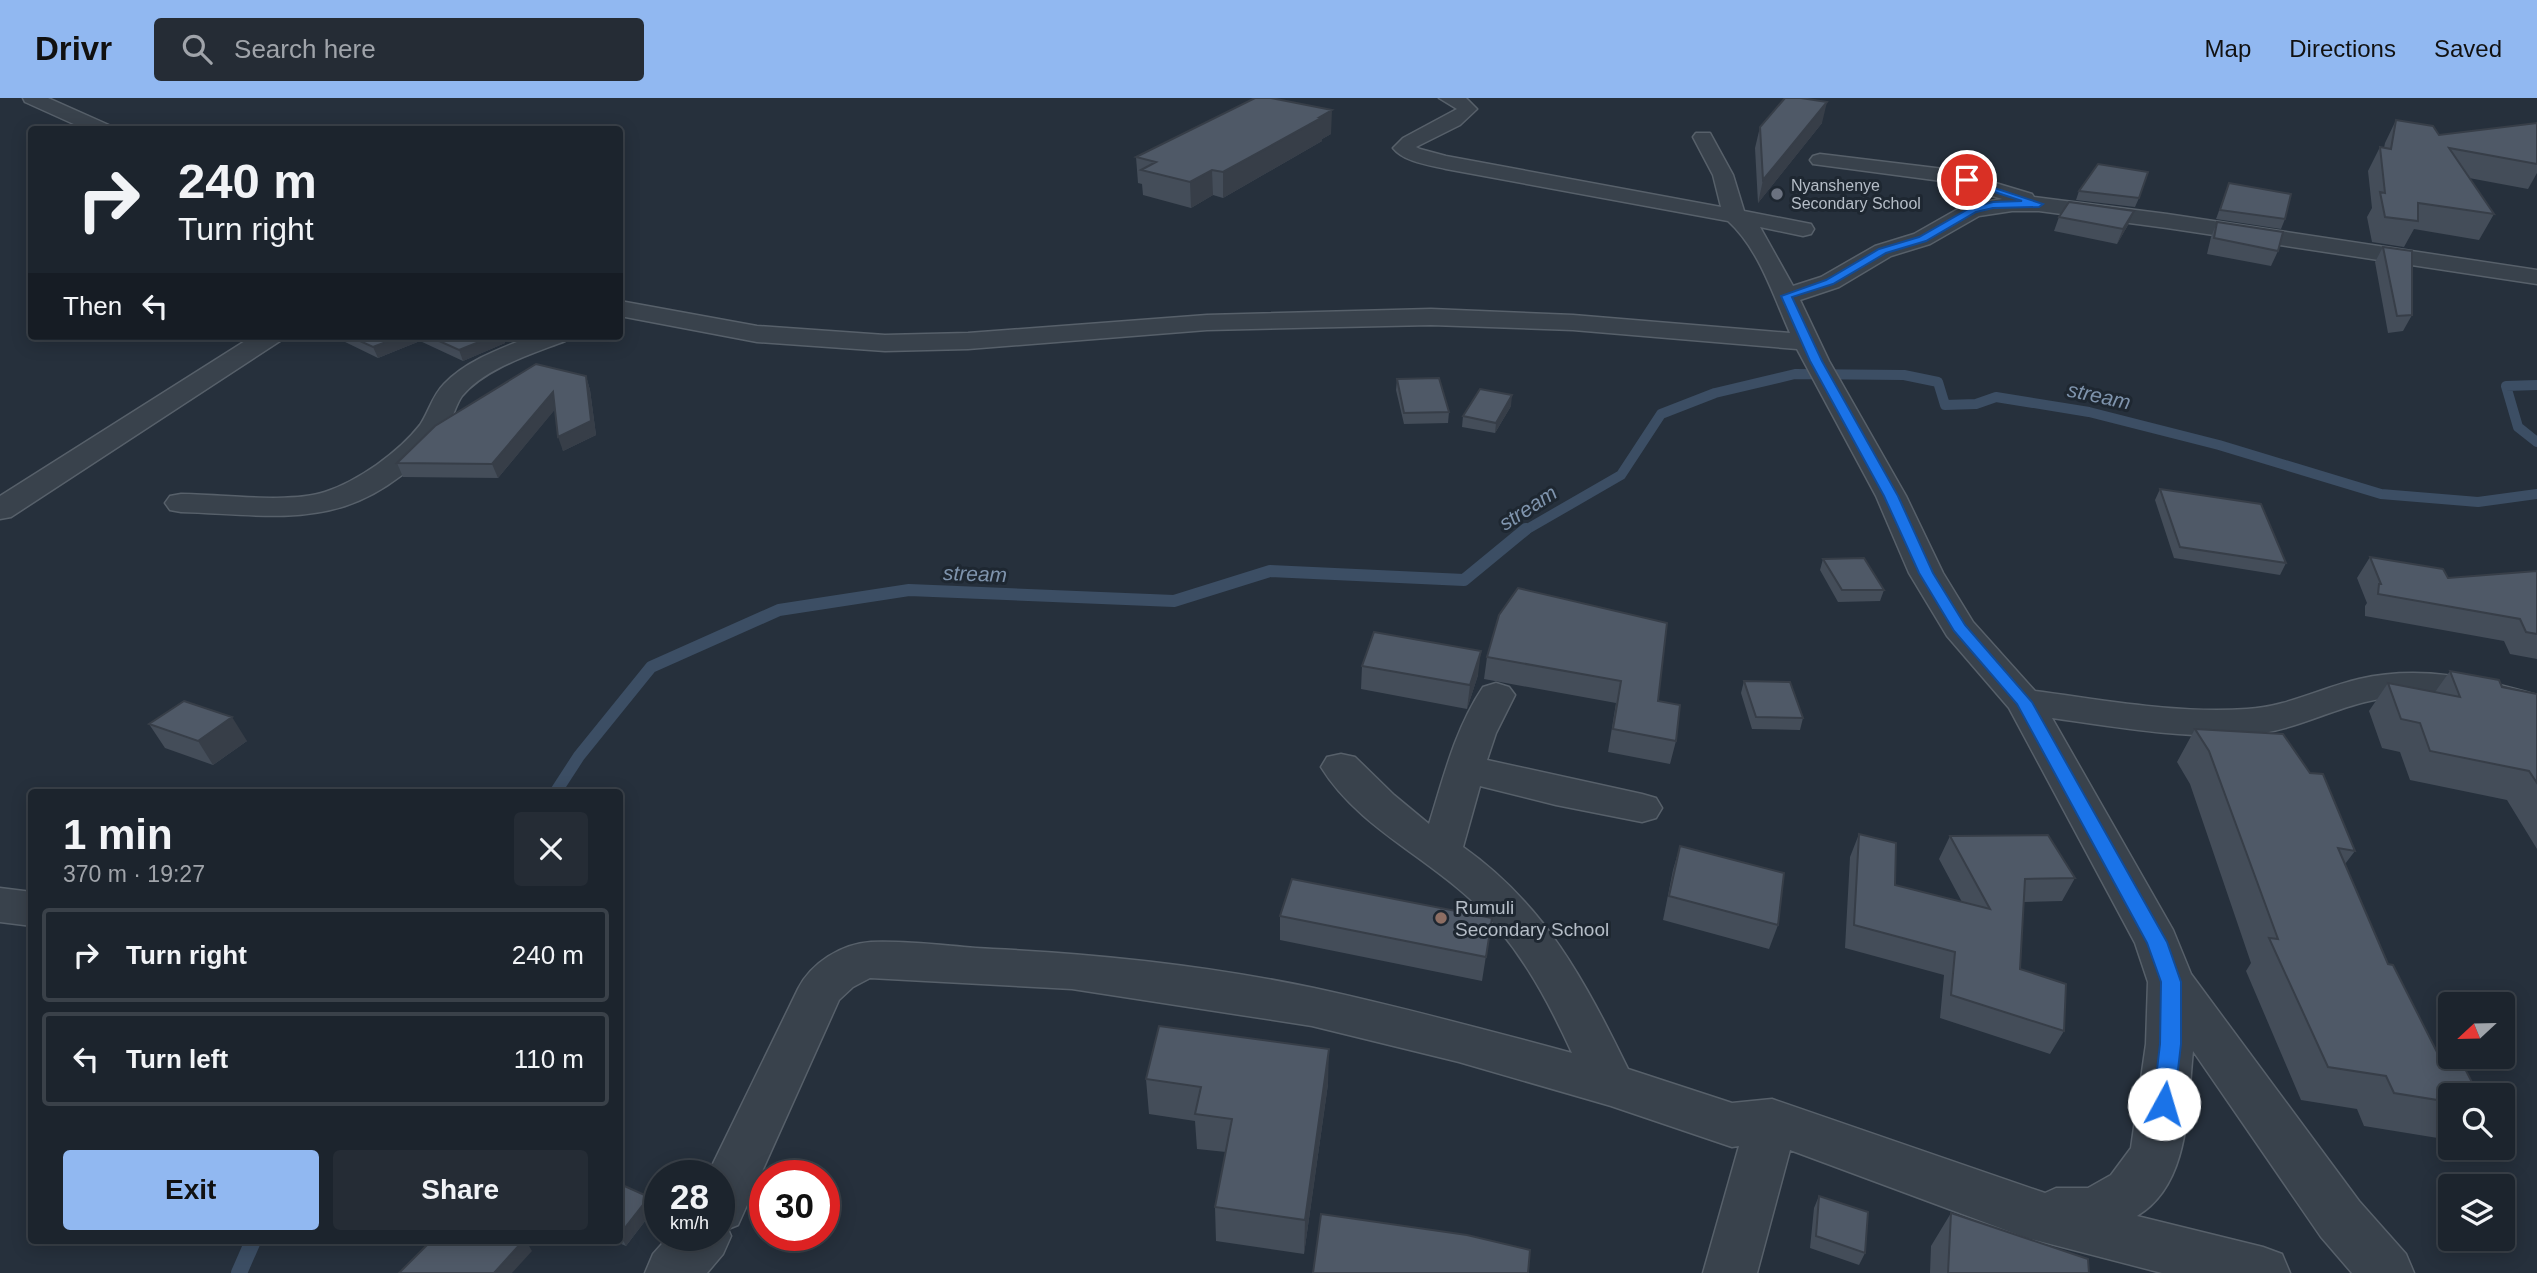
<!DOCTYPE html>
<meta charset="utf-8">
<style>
:root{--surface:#1c242d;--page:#252c35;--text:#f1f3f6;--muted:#a0a4aa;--line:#3a4149;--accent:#91b8f1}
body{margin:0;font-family:Helvetica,sans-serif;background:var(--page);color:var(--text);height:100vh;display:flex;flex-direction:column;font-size:26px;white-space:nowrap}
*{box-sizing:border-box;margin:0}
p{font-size:23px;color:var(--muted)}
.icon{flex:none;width:38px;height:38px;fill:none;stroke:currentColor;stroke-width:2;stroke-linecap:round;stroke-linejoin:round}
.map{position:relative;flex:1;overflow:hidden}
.sheet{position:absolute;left:28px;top:691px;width:595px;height:455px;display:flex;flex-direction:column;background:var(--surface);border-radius:7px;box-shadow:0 4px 18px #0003,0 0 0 2px var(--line)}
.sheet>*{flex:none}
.hud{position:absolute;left:28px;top:28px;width:595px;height:214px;border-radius:7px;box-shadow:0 4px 18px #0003,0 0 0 2px var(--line);background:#1c242d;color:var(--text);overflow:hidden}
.needle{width:46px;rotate:248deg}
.controls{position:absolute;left:2438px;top:894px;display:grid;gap:14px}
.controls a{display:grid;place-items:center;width:77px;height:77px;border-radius:7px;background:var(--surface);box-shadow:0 4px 18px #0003,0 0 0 2px var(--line);font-size:35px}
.speed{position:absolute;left:644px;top:1062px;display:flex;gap:14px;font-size:35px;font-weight:700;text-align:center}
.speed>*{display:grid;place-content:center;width:91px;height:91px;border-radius:50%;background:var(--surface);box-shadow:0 4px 18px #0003,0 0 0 2px var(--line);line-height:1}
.speed small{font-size:18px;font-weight:400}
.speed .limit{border:10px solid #d22;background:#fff;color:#111}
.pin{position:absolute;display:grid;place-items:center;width:60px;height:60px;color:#fff;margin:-30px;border:4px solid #fff;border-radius:50%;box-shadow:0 2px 7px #0007}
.me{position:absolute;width:77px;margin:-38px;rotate:6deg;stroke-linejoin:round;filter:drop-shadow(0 0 5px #0008)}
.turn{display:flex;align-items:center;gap:24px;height:147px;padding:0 35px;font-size:32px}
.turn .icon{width:91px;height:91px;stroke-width:2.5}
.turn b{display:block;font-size:49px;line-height:60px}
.then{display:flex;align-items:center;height:66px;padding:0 35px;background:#0003;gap:14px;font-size:26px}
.round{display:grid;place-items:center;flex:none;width:74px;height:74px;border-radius:7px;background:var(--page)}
.summary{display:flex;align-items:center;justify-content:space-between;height:119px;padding:0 35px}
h1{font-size:42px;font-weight:700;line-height:52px}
.cta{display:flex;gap:14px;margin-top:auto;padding:14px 35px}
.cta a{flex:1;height:80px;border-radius:7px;background:var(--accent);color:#111;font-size:28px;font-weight:700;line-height:80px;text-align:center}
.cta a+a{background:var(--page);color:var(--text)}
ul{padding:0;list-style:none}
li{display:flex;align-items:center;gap:21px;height:94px;margin:0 14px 10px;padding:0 21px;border:4px solid var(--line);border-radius:7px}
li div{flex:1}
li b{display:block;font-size:26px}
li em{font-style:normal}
header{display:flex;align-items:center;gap:42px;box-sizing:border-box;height:98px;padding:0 35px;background:var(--accent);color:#111}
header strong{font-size:33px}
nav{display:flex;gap:38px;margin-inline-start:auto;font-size:24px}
.search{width:490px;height:63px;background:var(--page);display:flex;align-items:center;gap:18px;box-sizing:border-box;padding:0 24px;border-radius:7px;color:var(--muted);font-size:26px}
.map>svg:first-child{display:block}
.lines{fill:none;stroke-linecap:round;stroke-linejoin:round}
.stream-far2{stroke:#3c4e64;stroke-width:10}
.stream-far1{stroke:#3c4e64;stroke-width:12}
.stream{stroke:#3c4e64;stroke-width:16}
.minor-casing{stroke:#57606a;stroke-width:3}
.minor{fill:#39424c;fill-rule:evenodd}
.wall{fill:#444d59}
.shaded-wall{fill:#373e48}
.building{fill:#4f5967;stroke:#373e48;stroke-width:2}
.route{fill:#1a73e8;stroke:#114b97;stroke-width:2}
.worship-dot{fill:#6b7280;stroke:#1e2731;stroke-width:2.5}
.education-dot{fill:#8d6e63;stroke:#1e2731;stroke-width:2.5}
.labels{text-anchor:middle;stroke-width:6;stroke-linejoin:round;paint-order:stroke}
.far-poi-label{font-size:16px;fill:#b5bdc7;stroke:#1e2731;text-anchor:start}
.poi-label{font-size:19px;fill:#b5bdc7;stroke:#1e2731;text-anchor:start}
.water-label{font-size:21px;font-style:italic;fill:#7f94ad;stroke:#1e2731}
</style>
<header>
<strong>Drivr</strong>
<div class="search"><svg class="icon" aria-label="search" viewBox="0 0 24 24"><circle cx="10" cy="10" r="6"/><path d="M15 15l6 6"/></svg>Search here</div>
<nav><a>Map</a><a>Directions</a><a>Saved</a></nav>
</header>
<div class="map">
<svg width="2537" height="1175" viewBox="0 0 2537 1175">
<rect width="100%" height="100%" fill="#26303c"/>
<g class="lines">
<path class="stream-far2" d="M 2537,287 L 2506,288 L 2518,329 L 2537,344
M 1524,433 L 1621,377 L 1661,316 L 1715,295 L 1795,276 L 1904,277 L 1938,284 L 1945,307 L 1976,306 L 1996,299 L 2089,314 L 2219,347 L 2381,396 L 2478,404 L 2537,396"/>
<path class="stream-far1" d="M 555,695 L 579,658 L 651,569 L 779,512 L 909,492 L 1174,503 L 1270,473 L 1464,482 L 1526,431"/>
<path class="stream" d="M 239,1175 L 253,1143"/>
<g class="minor-casing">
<path id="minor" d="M 23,0 L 48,0 L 111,28 L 113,32 L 87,32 L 25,4 Z
M 1439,0 L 1466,0 L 1477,11 L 1460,27 L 1416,49 L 1420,51 L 1446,58 L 1721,109 L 1713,77 L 1693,39 L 1696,35 L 1710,35 L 1733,77 L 1744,113 L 1811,126 L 1814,131 L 1811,136 L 1803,138 L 1760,129 L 1793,188 L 1821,179 L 1875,148 L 1914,136 L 1965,107 L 2002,101 L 1949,84 L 1813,66 L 1810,62 L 1813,58 L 1820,56 L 1952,72 L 2032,96 L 2034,99 L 2167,116 L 2537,172 L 2537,186 L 2167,130 L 2039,113 L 2012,113 L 1979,118 L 1930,146 L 1891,158 L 1839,189 L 1800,202 L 1829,263 L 1906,398 L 1943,475 L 1973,524 L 2035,593 C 2105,602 2176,616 2247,611 C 2286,609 2321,590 2359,581 C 2420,567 2479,580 2537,597 L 2537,621 C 2481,606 2423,589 2365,604 C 2325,614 2289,634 2247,637 C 2182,641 2116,629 2052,620 L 2173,832 L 2191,876 L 2359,1103 L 2406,1156 L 2414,1175 L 2352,1175 L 2321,1139 L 2193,953 C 2187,1007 2191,1086 2137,1118 L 2263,1149 L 2282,1156 L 2290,1175 L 2162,1175 L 2027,1140 L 1790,1052 L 1757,1175 L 1703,1175 L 1739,1048 L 1732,1049 L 1611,1008 L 1459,964 L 1312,928 L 1072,891 L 870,880 L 853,889 L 839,902 L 738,1127 L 728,1131 L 731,1138 L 723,1156 L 707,1175 L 645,1175 L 653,1156 L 669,1138 L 719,1138 L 719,1078 L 707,1078 L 798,891 C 811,865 841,846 871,844 C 909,842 954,849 993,851 C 1100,856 1209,868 1314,890 C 1401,909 1487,932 1572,955 C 1546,898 1516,843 1469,800 C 1421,756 1356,726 1321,669 L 1327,659 L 1341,656 L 1355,659 L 1394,697 L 1429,726 C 1444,678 1455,631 1483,589 L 1496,585 L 1509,589 L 1515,597 L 1496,635 L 1487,662 L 1642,696 L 1656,700 L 1662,710 L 1656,720 L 1642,724 L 1556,707 L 1480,688 L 1463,749 C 1545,807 1585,883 1628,971 L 1732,1005 L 1772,1001 L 2045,1095 L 2056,1090 L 2088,1090 L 2111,1077 L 2131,1050 L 2146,946 L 2148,884 L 2135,845 L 2009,610 L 1947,538 L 1909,475 L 1876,398 L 1797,251 L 1573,232 L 1431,227 L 1207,232 L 968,251 L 885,253 L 757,244 L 620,218 L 620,203 L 757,228 L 885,237 L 968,235 L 1207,217 L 1431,211 L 1573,217 L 1790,235 C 1773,197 1759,151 1728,123 L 1446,71 C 1429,67 1404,64 1393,50 L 1403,40 L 1457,11 Z
M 253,238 L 284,238 L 280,243 L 11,419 L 0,421 L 0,398 Z
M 532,238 L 569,238 L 565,243 C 532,256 485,270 462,298 C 455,308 453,321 446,331 C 424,364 383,396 345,408 C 293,425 235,415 181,414 L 170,412 L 165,405 L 170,398 L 181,396 C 220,396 288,406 325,394 C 358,383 398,355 420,327 C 429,314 432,298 444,286 C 467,262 502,250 532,238 Z
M 0,790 L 32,794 L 32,828 L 0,824 Z"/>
</g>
<use href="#minor" class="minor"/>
</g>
<path class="wall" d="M 2396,22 L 2439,37 L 2537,25 L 2537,75 L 2528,91 L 2469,80 L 2494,116 L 2479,142 L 2414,131 L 2404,149 L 2372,144 L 2367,119 L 2372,110 L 2368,73 L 2380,49 L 2384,50 L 2385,45 Z
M 1822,25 L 1758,105 L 1755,50 L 1760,29 Z
M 1331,36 L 1322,41 L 1322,43 L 1223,100 L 1213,97 L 1191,110 L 1143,97 L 1142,86 L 1138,85 L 1136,59 Z
M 2229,85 L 2285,121 L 2281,131 L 2216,121 Z
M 2079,93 L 2139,100 L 2135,109 L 2076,102 Z
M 2059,119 L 2128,127 L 2117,146 L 2054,133 Z
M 2217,124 L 2278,153 L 2271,168 L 2207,156 L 2211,139 Z
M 2383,149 L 2412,217 L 2403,233 L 2388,235 L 2375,164 Z
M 339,238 L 502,238 L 505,245 L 463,263 L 420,243 L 378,260 L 341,242 Z
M 586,278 L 590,292 L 596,337 L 563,353 L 555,311 L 498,380 L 403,379 L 397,365 Z
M 1397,281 L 1449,314 L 1448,325 L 1404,326 L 1396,292 Z
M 1511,308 L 1495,335 L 1462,329 L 1463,318 Z
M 2160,391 L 2286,465 L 2280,477 L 2174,460 L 2155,402 Z
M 2370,459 L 2448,480 L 2537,473 L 2537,561 L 2510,556 L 2504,543 L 2365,518 L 2365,508 L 2367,505 L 2357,480 Z
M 1823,461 L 1884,492 L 1880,503 L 1838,504 L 1820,472 Z
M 1499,517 L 1658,603 L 1676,643 L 1670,666 L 1608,654 L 1616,605 L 1484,581 L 1487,559 Z
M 1362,568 L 1478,577 L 1467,611 L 1361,591 Z
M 2450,573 L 2502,589 L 2537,596 L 2537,751 L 2507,702 L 2410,682 L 2400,654 L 2382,650 L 2369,613 L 2388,585 L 2435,594 Z
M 1744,583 L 1803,620 L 1800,632 L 1752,631 L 1741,595 Z
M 149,626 L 247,643 L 213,667 L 165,650 Z
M 2195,631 L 2355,753 L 2345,766 L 2388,866 L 2450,998 L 2450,1042 L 2364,1028 L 2357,1011 L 2301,1002 L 2246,873 L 2251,865 L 2190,686 L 2177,664 Z
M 1859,736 L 1895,787 L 1962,804 L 1939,761 L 1950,738 L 2075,780 L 2062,803 L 2024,804 L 2020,871 L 2064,933 L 2050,956 L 1940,920 L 1944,877 L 1845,850 L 1850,759 Z
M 1680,748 L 1778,827 L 1769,851 L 1663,822 L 1673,772 Z
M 1280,818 L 1492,820 L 1482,883 L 1280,842 Z
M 1146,981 L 1328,986 L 1304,1156 L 1216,1143 L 1215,1109 L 1226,1054 L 1197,1051 L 1195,1023 L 1149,1016 Z
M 620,1086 L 649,1099 L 655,1110 L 626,1148 L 614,1143 L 620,1143 Z
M 1819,1098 L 1865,1155 L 1859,1167 L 1810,1150 L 1814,1110 Z
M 1951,1115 L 2089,1175 L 1930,1175 L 1931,1148 Z"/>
<path class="shaded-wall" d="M 1827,4 L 1822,25 L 1758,105 L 1763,82 Z
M 1332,12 L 1331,36 L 1322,41 L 1322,43 L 1223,100 L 1223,74 Z
M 1212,72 L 1213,97 L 1191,110 L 1190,84 Z
M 2134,113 L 2128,127 L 2117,146 L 2123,131 Z
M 402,238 L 418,238 L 420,243 L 378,260 L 373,249 Z
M 494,238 L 502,238 L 505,245 L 463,263 L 459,252 Z
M 586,278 L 590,292 L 596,337 L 563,353 L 558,339 Z
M 553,294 L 558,308 L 498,380 L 492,366 Z
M 1512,297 L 1511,308 L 1495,335 L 1496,325 Z
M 1481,553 L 1478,577 L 1467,611 L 1470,587 Z
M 232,619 L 247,643 L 213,667 L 198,643 Z
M 1329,951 L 1328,986 L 1304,1156 L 1305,1122 Z
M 649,1099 L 655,1110 L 626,1148 L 620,1136 Z
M 523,1143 L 526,1143 L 532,1153 L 512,1175 L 494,1175 Z"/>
<path class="building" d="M 1255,0 L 1271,0 L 1332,12 L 1320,19 L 1323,19 L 1223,74 L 1212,72 L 1190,84 L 1141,72 L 1156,64 L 1136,59 Z
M 1785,0 L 1801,0 L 1827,4 L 1763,82 L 1760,29 Z
M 2396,22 L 2433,28 L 2439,37 L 2537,25 L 2537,66 L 2449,50 L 2494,116 L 2418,105 L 2418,123 L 2385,119 L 2380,94 L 2385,95 L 2380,49 L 2391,51 Z
M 2098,66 L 2148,74 L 2139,100 L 2079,93 Z
M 2229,85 L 2291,96 L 2285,121 L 2220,112 Z
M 2069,104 L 2134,113 L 2123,131 L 2059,119 Z
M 2217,124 L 2283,134 L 2278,153 L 2214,140 Z
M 2383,149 L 2412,153 L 2412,217 L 2397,218 Z
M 349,238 L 402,238 L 373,249 Z
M 428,238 L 494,238 L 459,252 Z
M 536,266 L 586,278 L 591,323 L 558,339 L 553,294 L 492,366 L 397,365 L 435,328 Z
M 1439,280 L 1449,314 L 1404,315 L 1397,281 Z
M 1480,291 L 1512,297 L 1496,325 L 1463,318 Z
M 2160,391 L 2261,406 L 2286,465 L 2180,449 Z
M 2370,459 L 2443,471 L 2448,480 L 2537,473 L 2537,536 L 2526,534 L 2520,521 L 2378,496 L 2379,486 L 2381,486 Z
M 1864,460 L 1884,492 L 1842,492 L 1823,461 Z
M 1518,490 L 1667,525 L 1658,603 L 1680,607 L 1676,643 L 1613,631 L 1621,583 L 1487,559 L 1499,517 Z
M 1374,534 L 1481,553 L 1470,587 L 1362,568 Z
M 2450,573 L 2499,582 L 2502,589 L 2537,596 L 2537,685 L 2529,673 L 2430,653 L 2420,625 L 2401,621 L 2388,585 L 2460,599 Z
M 1744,583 L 1790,584 L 1803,620 L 1756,619 Z
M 184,603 L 232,619 L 198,643 L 149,626 Z
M 2195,631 L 2283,636 L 2310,675 L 2323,676 L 2355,753 L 2338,750 L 2388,866 L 2393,867 L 2437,954 L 2450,956 L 2450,959 L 2459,959 L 2479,998 L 2450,998 L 2450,1004 L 2394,995 L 2386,978 L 2328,969 L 2269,840 L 2278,841 L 2209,653 Z
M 1859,736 L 1896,745 L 1895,787 L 1990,811 L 1950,738 L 2048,737 L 2075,780 L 2025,781 L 2020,871 L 2066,886 L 2064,933 L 1951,897 L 1955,854 L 1854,827 Z
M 1680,748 L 1784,775 L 1778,827 L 1669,798 Z
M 1292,781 L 1492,820 L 1486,859 L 1280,818 Z
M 1159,928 L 1329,951 L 1305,1122 L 1215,1109 L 1232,1021 L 1195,1016 L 1201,989 L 1146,981 Z
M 620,1086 L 649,1099 L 620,1136 Z
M 1819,1098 L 1868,1114 L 1865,1155 L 1816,1138 Z
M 1951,1115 L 2088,1161 L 2089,1175 L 1948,1175 Z
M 1321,1116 L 1467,1137 L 1530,1152 L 1528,1175 L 1313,1175 Z
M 431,1143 L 523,1143 L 494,1175 L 399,1175 Z"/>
<path class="route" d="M 1964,80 L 2043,106 L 2039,109 L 1993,110 L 1976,114 L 1926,143 L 1886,155 L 1833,186 L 1792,199 L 1822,263 L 1898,398 L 1933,475 L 1965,527 L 2032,604 L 2167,844 L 2181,884 L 2181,946 L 2174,1006 L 2171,1013 L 2164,1016 L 2156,1013 L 2153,1006 L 2160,946 L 2161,884 L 2147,845 L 2017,606 L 1954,533 L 1919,475 L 1884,398 L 1810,263 L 1781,198 L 1826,182 L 1879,151 L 1919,139 L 1970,110 L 1993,104 L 2022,103 L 1964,84 Z"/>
<circle class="worship-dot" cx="1777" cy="96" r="7"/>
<circle class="education-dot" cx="1441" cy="820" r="7"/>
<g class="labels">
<g class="far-poi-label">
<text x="1791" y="93">Nyanshenye<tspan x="1791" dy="18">Secondary School</tspan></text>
</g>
<g class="poi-label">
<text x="1455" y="816">Rumuli<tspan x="1455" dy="22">Secondary School</tspan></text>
</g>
<g class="water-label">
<text transform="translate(2099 298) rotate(12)" y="7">stream</text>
<text transform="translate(1528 410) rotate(-33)" y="7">stream</text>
<text transform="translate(975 476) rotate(2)" y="7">stream</text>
</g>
</g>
</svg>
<div class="controls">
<a><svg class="needle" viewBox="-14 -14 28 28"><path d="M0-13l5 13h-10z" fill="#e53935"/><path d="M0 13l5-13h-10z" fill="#a0a4aa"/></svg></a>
<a><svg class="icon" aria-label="search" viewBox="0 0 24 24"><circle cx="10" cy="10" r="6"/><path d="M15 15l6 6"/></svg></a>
<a><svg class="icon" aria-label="layers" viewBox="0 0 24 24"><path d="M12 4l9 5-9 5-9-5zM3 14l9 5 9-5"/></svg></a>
</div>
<div class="speed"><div>28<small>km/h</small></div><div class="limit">30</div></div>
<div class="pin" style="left:1967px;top:82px;background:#d93025"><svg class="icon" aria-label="arrive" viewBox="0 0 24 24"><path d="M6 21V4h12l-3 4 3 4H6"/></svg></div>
<svg class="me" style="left:2164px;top:1006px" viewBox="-20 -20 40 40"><circle r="19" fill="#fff"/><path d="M0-13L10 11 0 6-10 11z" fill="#1a73e8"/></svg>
<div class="hud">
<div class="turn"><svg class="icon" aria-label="right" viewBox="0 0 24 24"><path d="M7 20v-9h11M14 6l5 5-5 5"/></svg><div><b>240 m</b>Turn right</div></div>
<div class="then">Then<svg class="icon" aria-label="left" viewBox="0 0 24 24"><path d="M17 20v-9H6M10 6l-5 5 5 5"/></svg></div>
</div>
<section class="sheet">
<div class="summary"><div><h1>1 min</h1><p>370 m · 19:27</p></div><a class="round"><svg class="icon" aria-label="close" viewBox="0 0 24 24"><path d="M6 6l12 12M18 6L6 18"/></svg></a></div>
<ul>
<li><svg class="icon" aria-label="right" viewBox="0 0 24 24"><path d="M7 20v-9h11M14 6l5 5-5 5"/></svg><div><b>Turn right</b></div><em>240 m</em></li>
<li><svg class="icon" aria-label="left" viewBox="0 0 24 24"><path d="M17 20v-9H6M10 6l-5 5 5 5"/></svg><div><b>Turn left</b></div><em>110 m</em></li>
</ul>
<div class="cta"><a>Exit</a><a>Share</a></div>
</section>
</div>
